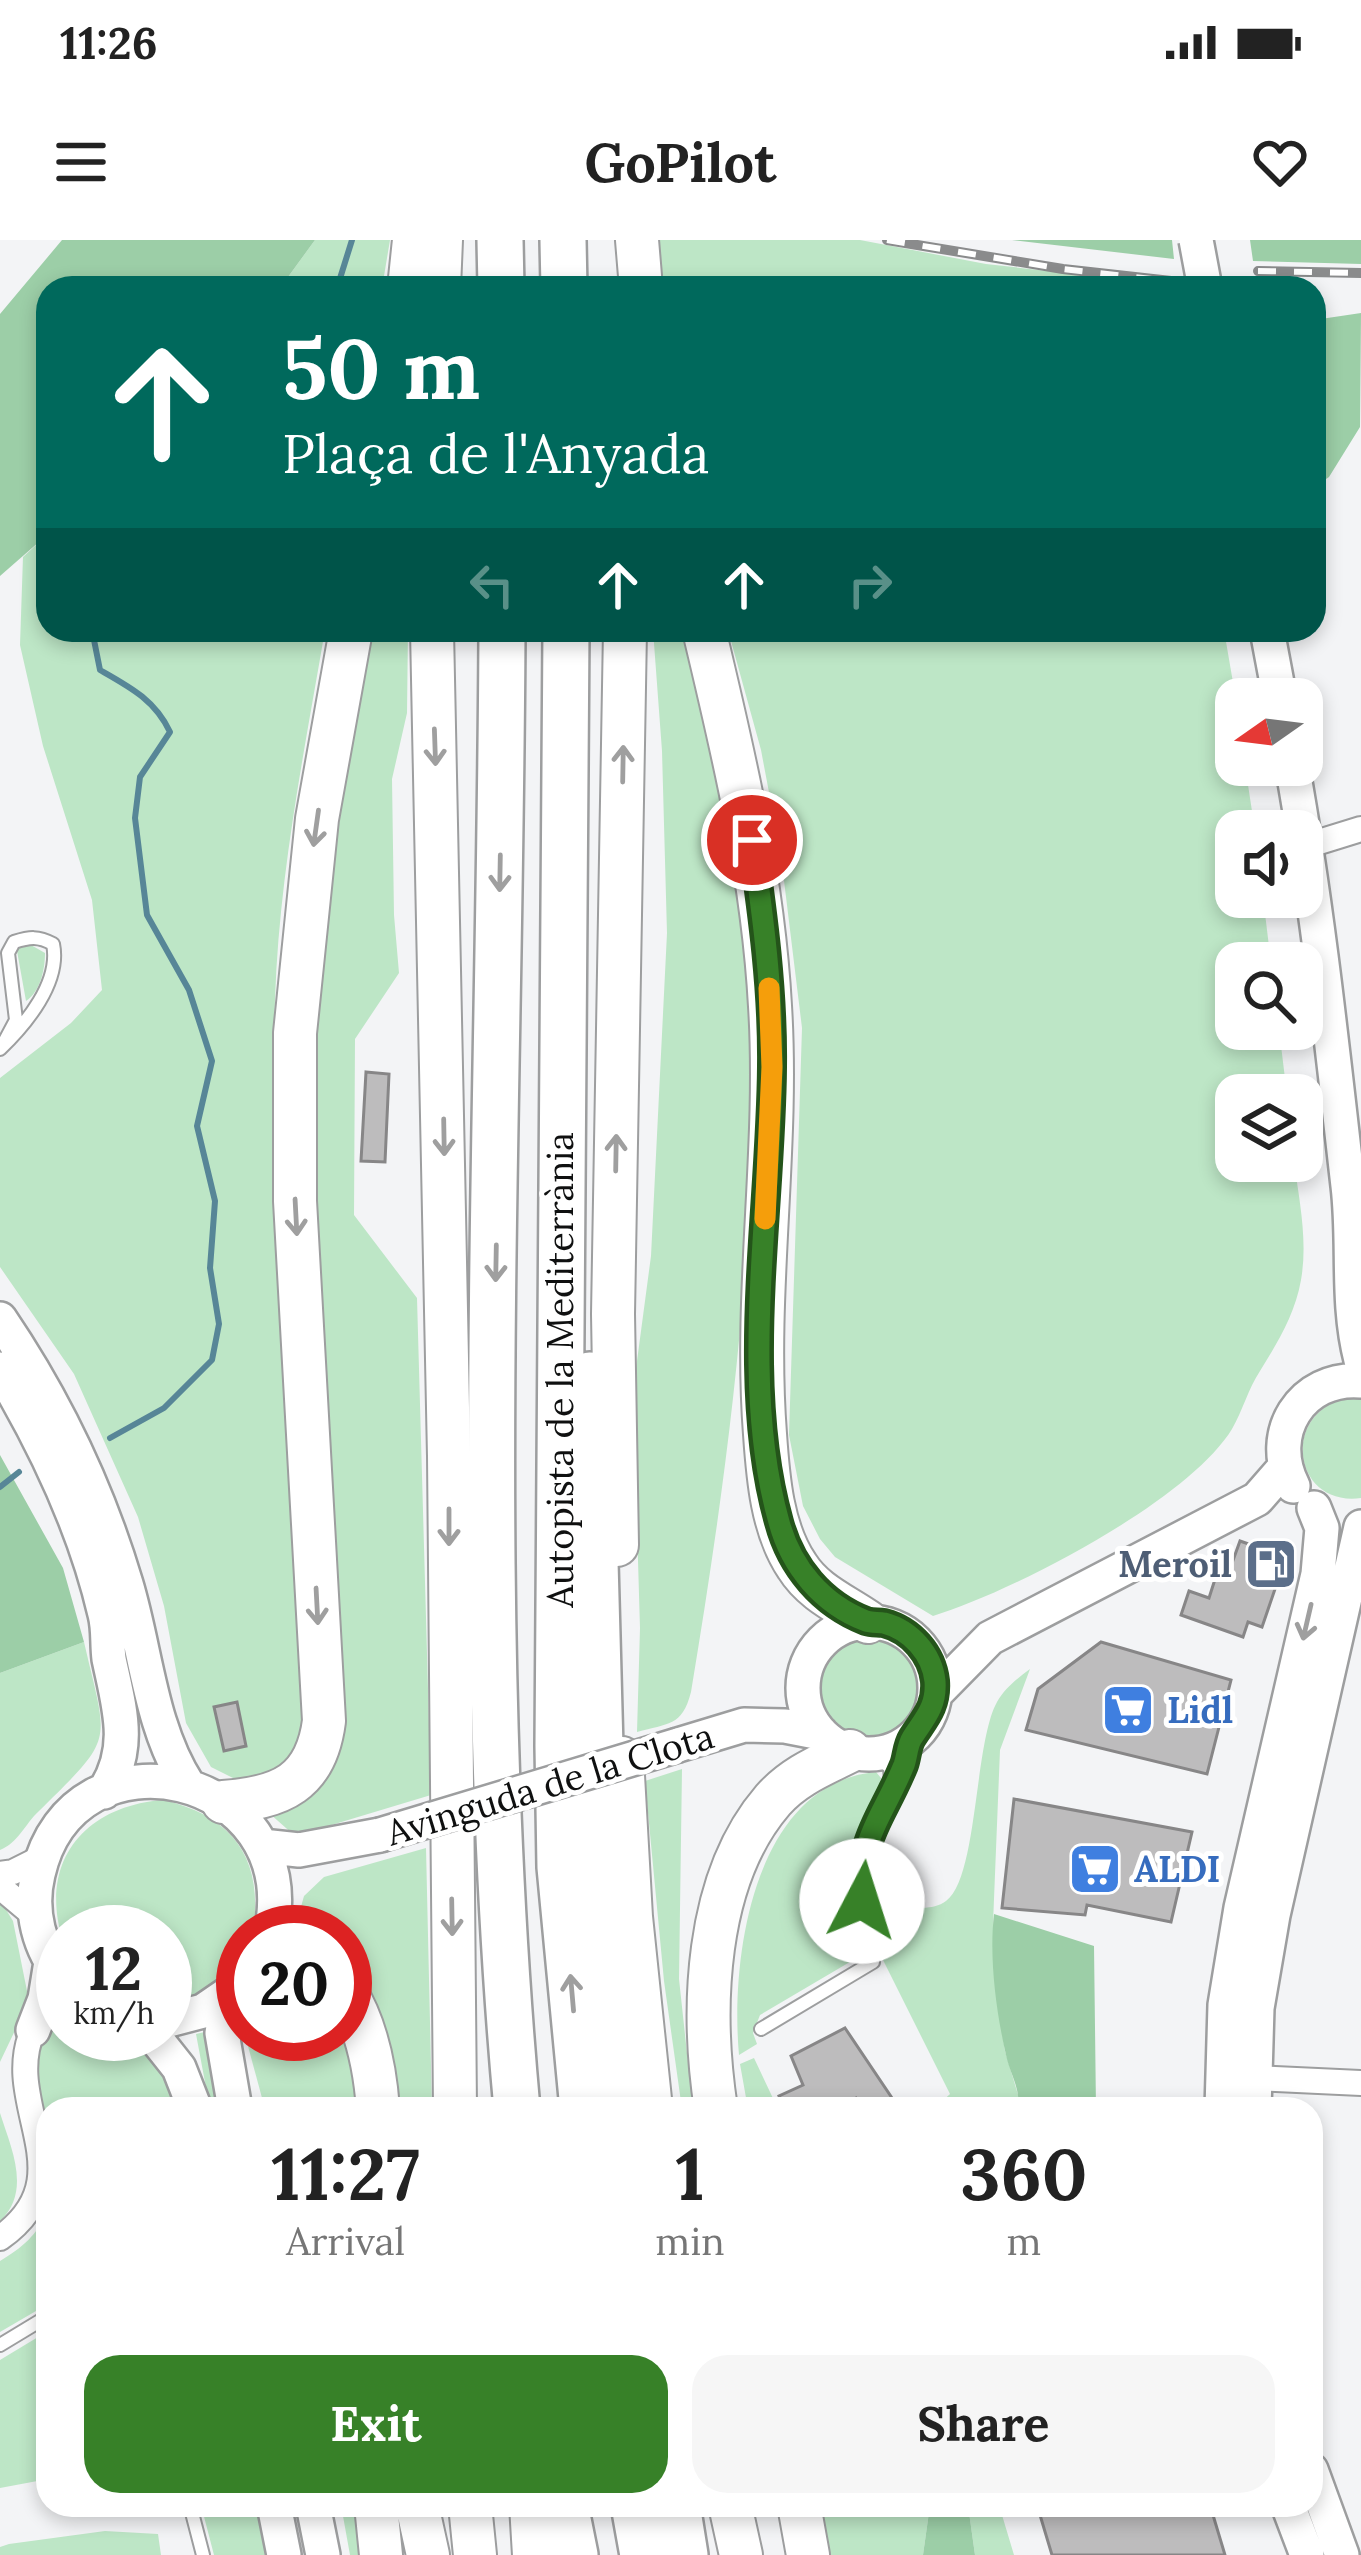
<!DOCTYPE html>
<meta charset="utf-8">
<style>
:root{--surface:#fff;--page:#f6f6f6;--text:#222;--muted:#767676;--accent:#378128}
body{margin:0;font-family:Lora,serif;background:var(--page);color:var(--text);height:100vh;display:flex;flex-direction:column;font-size:45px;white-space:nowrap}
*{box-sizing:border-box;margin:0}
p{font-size:39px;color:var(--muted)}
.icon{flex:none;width:66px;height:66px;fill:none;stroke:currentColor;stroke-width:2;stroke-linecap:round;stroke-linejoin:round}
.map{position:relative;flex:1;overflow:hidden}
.drawer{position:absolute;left:36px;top:1857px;width:1287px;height:420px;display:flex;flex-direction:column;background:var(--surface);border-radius:36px;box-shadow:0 6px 18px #0003}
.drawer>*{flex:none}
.banner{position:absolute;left:36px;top:36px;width:1290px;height:366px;border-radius:36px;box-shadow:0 6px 18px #0003;background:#00695c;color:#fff;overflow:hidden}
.needle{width:78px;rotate:256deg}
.fabs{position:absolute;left:1215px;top:438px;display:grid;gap:24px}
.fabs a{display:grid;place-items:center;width:108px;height:108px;border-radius:24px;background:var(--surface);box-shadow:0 6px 18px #0003;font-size:60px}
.speed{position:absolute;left:36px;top:1665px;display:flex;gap:24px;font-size:60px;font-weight:700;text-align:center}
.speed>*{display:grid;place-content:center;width:156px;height:156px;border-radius:50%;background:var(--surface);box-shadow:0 6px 18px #0003;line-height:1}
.speed small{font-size:30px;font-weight:400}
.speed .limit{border:18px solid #d22;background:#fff;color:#111}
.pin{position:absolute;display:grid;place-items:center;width:102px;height:102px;color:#fff;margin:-51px;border:6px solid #fff;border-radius:50%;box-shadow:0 3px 12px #0007}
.me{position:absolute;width:132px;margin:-66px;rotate:5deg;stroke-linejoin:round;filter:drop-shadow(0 0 9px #0008)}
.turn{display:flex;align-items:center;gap:42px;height:252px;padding:0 48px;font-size:54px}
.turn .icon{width:156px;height:156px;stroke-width:2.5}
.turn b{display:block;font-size:84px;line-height:102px}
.lanes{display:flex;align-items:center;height:114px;padding:0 48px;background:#0003;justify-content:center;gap:60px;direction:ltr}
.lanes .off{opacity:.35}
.eta{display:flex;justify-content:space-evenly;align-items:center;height:204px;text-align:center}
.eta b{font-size:72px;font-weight:700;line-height:84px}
.action{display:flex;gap:24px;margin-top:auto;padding:24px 48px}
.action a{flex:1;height:138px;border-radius:36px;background:var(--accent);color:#fff;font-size:48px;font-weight:700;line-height:138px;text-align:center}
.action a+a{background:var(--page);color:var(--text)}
.status{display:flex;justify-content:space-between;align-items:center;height:84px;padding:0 60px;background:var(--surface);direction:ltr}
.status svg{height:33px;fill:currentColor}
header{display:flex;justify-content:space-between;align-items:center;height:156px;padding:0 48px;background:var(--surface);font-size:54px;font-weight:700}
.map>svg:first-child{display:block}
.green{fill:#bde6c6}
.forest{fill:#9ccea7}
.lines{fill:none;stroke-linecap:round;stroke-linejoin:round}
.stream{stroke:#578697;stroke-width:6}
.building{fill:#bdbcbd;stroke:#878687;stroke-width:3}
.service-casing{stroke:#9d9e9f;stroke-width:16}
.minor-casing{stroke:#9d9e9f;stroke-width:28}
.tertiary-casing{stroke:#9d9e9f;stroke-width:38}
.trunk-casing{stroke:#9d9e9f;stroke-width:46}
.motorway-casing{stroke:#9d9e9f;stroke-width:50}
.service{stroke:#fff;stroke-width:12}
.minor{stroke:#fff;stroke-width:24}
.tertiary{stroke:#fff;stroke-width:33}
.trunk{stroke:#fff;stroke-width:42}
.motorway{stroke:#fff;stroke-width:45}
.rail-casing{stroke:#8a8b8c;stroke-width:10}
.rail{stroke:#fff;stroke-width:6;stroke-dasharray:18;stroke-linecap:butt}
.tertiary-bridge-casing{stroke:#9d9e9f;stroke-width:38;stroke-linecap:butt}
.tertiary-bridge{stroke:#fff;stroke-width:33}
.oneway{stroke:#9f9f9f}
.route-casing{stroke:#24541a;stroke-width:30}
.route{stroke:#378128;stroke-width:21}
.slow{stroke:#f59e0b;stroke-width:21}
.labels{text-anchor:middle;stroke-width:10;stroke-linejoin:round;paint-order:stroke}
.street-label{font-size:36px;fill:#0f1010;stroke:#fff}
.service-label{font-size:36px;font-weight:bold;fill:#4e5e75;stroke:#fff;text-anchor:end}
.shop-label{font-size:36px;font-weight:bold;fill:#366cbe;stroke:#fff;text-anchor:start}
</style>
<div class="status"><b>11:26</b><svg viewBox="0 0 49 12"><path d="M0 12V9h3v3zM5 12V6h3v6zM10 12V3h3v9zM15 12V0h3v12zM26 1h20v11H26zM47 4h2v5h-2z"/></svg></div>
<header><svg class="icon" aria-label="menu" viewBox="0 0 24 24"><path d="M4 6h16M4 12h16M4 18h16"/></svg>GoPilot<svg class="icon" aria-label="heart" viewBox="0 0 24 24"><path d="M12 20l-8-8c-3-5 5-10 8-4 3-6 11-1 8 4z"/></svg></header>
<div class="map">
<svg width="1361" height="2315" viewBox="0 0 1361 2315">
<rect width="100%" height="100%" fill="#f3f4f6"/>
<path class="green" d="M 315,0 L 390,0 L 382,48 L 280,48 Z
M 657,0 L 860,0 L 986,24 L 1181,46 L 664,48 Z
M 48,294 L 48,390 L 325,390 C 304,513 279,635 275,760 C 267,1000 295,1240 313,1479 L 294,1523 L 245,1544 L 211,1527 L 186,1483 L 164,1366 L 138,1277 L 74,1134 L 0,1027 L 0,838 L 71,783 L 102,750 L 92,660 L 43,506 L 20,405 L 23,317 Z
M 363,390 L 408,390 L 407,473 L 392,539 L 394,675 L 399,733 L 355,799 L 354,975 L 417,1058 L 431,1555 L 295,1596 L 269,1573 L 313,1556 L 341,1510 L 307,886 L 309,799 Z
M 653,390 L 682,390 C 713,508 745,633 750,756 C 760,990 729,1223 691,1452 C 682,1487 668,1483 637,1492 L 640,1388 L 633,1151 L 651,1016 L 667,693 L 662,511 Z
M 728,390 L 1224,390 L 1236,460 L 1236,525 L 1245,525 L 1255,591 L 1236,591 L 1236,657 L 1263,657 L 1271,723 L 1236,723 L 1236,789 L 1279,789 L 1287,855 L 1236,855 L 1236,921 L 1294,921 C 1299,960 1308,1000 1301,1040 C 1295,1074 1278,1102 1260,1131 C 1248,1149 1243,1170 1232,1189 C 1188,1261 1014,1351 933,1376 L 835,1317 L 820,1299 L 803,1266 L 789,1195 L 802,788 L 781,616 L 761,510 Z
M 31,705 L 45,713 C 45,730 40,752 26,761 L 17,711 L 19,706 Z
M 1344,1158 L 1361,1158 L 1361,1258 C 1295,1267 1279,1178 1344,1158 Z
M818 1448a52 52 0 1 1 104 0a52 52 0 1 1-104 0Z
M 84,1402 C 108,1506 116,1495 39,1571 C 25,1584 18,1603 0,1610 L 0,1433 Z
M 1030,1429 L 1000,1510 L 993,1684 L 997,1760 L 1005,1811 L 1019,1858 L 1018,1869 L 934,1869 L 950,1854 L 883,1720 L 872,1672 L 882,1660 C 902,1665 928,1674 946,1661 C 978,1638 974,1503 997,1462 C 1005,1448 1018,1438 1030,1429 Z
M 682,1529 L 679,1739 L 693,1869 L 682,1869 L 664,1741 L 645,1541 Z
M 876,1532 L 881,1538 C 878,1563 860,1585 853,1610 C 845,1641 856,1683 860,1716 L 760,1775 L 753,1793 L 757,1804 L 739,1815 C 730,1717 754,1543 876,1532 Z
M 163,1560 C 234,1576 264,1620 253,1692 L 243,1692 C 243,1739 205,1754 165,1763 L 165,1692 L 63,1692 L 63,1701 C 38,1622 84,1566 163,1560 Z
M 426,1608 L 432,1869 L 397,1869 C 396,1838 390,1806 377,1777 C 358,1737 345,1743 345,1692 L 294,1692 L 304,1656 L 324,1637 Z
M 0,1660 L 13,1681 L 29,1761 L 0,1822 Z
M 63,1784 L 63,1794 C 81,1794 103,1790 120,1796 C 148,1805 170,1843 177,1869 L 48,1869 L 48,1901 C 40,1861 16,1806 63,1784 Z
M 213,1790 L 227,1869 L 210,1869 L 196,1794 Z
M 344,1794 L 357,1838 L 359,1869 L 265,1869 L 245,1795 Z
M 754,1818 L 778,1869 L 748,1869 L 740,1824 Z
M 0,1873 C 11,1908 32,1951 0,1981 Z
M 48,1971 L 48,2064 L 0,2092 L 0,2021 C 22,2008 37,1995 48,1971 Z
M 48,2091 L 48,2239 L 0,2248 L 0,2120 Z
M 201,2265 L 256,2265 L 266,2315 L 214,2315 Z
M 341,2265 L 361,2265 L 365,2315 L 350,2315 Z
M 822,2265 L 930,2265 L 923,2315 L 830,2315 Z
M 968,2265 L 999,2265 L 1014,2315 L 975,2315 Z
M 105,2291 L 158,2294 L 161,2315 L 0,2315 L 0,2307 L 9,2304 Z"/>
<path class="forest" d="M 62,0 L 315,0 L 280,48 L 48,48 L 48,294 L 0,336 L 0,74 Z
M 1012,0 L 1172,0 L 1174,19 Z
M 1250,0 L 1361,0 L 1361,24 L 1253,21 Z
M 1361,73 L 1360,187 L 1329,237 L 1314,247 L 1314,80 Z
M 0,1215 L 63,1328 L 84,1402 L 0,1433 Z
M 994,1674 L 1094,1706 L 1096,1869 L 1018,1869 C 1021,1849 1010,1834 1006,1815 C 996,1771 989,1718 994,1674 Z
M 930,2265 L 968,2265 L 975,2315 L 923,2315 Z"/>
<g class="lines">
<path class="stream" d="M 337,48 L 352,0
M 92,390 L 100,430 C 130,447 155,460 170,492 L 140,537 L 135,578 L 147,675 L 189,750 L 212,821 L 197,886 L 215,961 L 210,1028 L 219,1084 L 212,1120 L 164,1168 L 110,1198
M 0,1247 L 19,1232"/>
</g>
<path class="building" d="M 366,832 L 389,834 L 385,922 L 361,921 Z
M 1240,1301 L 1286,1317 L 1262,1387 L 1248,1382 L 1243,1397 L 1181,1375 L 1189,1351 L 1209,1358 L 1217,1333 L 1227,1337 Z
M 1101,1402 L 1231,1440 L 1207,1534 L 1026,1490 L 1038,1449 Z
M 237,1462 L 246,1506 L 224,1511 L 214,1467 Z
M 1014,1559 L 1192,1592 L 1171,1682 L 1087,1665 L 1085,1675 L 1002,1668 Z
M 845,1788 L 892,1858 L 872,1869 L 863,1869 L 856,1858 L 839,1869 L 785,1869 L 779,1856 L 803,1845 L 791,1816 Z
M 1037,2265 L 1210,2265 L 1225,2315 L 1052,2315 Z"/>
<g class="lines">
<g class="service-casing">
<path id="service" d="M 0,809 C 26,784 61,742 53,704 C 38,696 30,697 14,702 L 8,713 L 16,780 L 1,808
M 871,1514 L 890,1527 L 891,1543
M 761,1789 L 873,1722 C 867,1689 856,1652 862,1620 C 869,1577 901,1541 912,1499
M 0,2105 L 48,2076
M 190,2265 L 203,2315"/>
</g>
<g class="minor-casing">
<path id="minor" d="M 1306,606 L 1361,589
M 0,1634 L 13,1632 L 43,1617
M 0,1647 L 36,1677
M 1255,1838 L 1361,1843
M 0,1998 C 88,1936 0,1865 33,1790"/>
</g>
<g class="tertiary-casing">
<path id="tertiary" d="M 1267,390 L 1280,459
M 1292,525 C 1317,664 1332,805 1348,946 C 1355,1004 1346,1062 1361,1120
M 0,1079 C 55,1160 98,1250 126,1344 C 146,1410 150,1487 188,1545
M 0,1129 C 45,1204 85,1288 105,1374 C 109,1389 107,1404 109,1419 C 119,1467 133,1508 104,1552
M 1293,1246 C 1266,1194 1301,1136 1361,1141
M803 1448a66 66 0 1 1 132 0a66 66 0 1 1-132 0Z
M 935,1454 L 990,1398 L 1257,1259 L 1285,1227
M 678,1505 L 744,1485 L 785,1486 L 821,1493
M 262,1606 L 299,1610 L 380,1595
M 63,1738 C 39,1709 29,1671 38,1634 C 73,1479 306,1532 271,1692
M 229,1755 L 222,1793 L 235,1869
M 165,1781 L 203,1771 L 238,1747
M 33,1790 L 45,1759 L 51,1722
M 152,1794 L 179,1828 L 195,1869
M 1222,1869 L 1225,1765 L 1241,1668 L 1318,1334 L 1322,1288 L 1314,1268
M 1254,1869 L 1257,1768 L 1273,1675 L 1361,1287
M 1311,2230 L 1342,2315
M 274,2265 L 284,2315
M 313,2265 L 323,2315
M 1288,2265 L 1307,2315"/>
</g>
<g class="trunk-casing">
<path id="trunk" d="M 637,0 L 641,48
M 409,48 L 414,0
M 439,48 L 441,0
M 432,390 L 449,1216 L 455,1869
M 704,390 C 734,515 763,638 770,766 C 779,909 754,1051 765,1194 C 768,1238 772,1289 797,1326 C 814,1353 842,1364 868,1382
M 617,1305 L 613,1074 L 625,390
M 622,1518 L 631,1677 L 651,1869
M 223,1562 C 281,1558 316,1543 324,1481 L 295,961 L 295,793 L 317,579 L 351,390
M 345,1751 C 367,1786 375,1827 378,1869
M 716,1869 C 701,1771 704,1640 773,1560 C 794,1536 822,1525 850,1511
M 376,2265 L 381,2315
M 417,2265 L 428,2315
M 470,2265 L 475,2315
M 531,2265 L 534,2315
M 730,2265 L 741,2315
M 799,2265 L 808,2315"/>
</g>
<g class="motorway-casing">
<path id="motorway" d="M 500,0 L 501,48
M 563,0 L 564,48
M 502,390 C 500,882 472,1378 517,1869
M 566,390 L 558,1506 L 560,1627 L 583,1869
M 590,1135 L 603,1620 L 624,1869
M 565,2265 L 575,2315
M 634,2265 L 643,2315
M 677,2265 L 685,2315"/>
</g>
<use href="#service" class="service"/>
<use href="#minor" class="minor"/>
<use href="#tertiary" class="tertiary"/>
<use href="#trunk" class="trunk"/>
<use href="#motorway" class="motorway"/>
<g class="rail-casing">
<path id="rail" d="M 887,0 L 1063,29 L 1180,42
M 1258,31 L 1361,33"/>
</g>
<use href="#rail" class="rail"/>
<g class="tertiary-bridge-casing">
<path id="tertiary-bridge" d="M 1196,0 L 1205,48
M 380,1595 L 678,1505"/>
</g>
<use href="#tertiary-bridge" class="tertiary-bridge"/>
</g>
<defs><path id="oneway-shaft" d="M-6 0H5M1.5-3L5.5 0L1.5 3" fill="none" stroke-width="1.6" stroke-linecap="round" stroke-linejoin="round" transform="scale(3)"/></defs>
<g class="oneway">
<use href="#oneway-shaft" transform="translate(435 507) rotate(88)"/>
<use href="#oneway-shaft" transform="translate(623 524) rotate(-89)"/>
<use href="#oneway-shaft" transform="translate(316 588) rotate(98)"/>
<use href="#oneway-shaft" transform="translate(500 633) rotate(91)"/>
<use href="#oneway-shaft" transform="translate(444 897) rotate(89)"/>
<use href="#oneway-shaft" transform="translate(616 913) rotate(-89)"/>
<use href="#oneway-shaft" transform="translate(296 977) rotate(87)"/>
<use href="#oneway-shaft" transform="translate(496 1023) rotate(91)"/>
<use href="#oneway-shaft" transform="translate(449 1287) rotate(90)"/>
<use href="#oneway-shaft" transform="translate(317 1366) rotate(87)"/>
<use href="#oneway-shaft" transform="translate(1307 1382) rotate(103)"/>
<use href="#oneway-shaft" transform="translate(452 1677) rotate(89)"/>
<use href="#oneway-shaft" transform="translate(572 1753) rotate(-95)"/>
</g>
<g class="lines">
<g class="route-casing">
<path id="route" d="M 752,600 C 763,676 773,751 772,827 C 771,972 739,1141 779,1282 C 791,1327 822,1364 866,1381 C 872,1383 878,1382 884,1383 C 911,1390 932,1414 935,1441 C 937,1467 924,1479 912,1498 C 907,1506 907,1517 904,1525 C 881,1581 859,1595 862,1661"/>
</g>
<use href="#route" class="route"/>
<path class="slow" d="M 765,979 L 772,827 L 769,748"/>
</g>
<defs>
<g id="fuel-square" transform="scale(2.7)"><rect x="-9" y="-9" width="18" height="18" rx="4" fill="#5c6f8a" stroke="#fff"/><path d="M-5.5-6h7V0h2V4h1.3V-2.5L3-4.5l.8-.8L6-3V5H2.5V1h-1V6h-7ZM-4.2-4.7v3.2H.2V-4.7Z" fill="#fff"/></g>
<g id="supermarket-square" transform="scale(2.7)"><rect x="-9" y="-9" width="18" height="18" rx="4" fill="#3f7fe0" stroke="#fff"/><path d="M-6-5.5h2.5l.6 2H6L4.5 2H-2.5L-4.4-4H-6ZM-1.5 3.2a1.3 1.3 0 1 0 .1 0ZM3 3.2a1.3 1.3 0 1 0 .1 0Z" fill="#fff"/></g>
</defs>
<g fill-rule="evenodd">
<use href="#fuel-square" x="1271" y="1324"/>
<use href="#supermarket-square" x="1128" y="1470"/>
<use href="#supermarket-square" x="1095" y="1629"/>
</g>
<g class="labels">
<g class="street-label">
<text transform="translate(560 1130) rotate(-90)" y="13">Autopista de la Mediterrània</text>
<text transform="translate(550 1544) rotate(-17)" y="13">Avinguda de la Clota</text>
</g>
<g class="service-label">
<text x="1232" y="1337">Meroil</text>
</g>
<g class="shop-label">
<text x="1167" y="1483">Lidl</text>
<text x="1134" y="1642">ALDI</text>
</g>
</g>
</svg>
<div class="fabs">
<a><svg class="needle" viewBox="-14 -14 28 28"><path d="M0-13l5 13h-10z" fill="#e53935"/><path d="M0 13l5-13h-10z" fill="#767676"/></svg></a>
<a><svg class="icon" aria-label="sound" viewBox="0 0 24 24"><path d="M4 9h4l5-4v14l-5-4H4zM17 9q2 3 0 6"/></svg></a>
<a><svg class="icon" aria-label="search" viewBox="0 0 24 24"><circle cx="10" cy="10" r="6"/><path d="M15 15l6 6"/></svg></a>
<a><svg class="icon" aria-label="layers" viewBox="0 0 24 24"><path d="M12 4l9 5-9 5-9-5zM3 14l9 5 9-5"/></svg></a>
</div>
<div class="speed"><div>12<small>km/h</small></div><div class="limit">20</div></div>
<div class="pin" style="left:752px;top:600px;background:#d93025"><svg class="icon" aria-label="arrive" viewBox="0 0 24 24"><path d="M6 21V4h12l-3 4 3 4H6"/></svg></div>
<svg class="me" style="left:862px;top:1661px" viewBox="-20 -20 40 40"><circle r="19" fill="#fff"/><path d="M0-13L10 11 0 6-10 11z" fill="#378128"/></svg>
<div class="banner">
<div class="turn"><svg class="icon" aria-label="ahead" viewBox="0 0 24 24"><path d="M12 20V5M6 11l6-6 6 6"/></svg><div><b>50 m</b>Plaça de l'Anyada</div></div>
<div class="lanes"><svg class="icon off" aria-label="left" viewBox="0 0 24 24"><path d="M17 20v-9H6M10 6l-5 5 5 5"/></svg><svg class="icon" aria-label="ahead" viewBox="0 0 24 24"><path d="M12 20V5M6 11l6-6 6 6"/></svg><svg class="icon" aria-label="ahead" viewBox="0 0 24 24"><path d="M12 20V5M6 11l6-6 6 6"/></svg><svg class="icon off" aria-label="right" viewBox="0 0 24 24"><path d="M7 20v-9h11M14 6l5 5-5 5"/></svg></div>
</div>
<section class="drawer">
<div class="eta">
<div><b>11:27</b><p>Arrival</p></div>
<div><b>1</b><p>min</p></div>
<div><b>360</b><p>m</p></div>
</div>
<div class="action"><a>Exit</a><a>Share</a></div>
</section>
</div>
